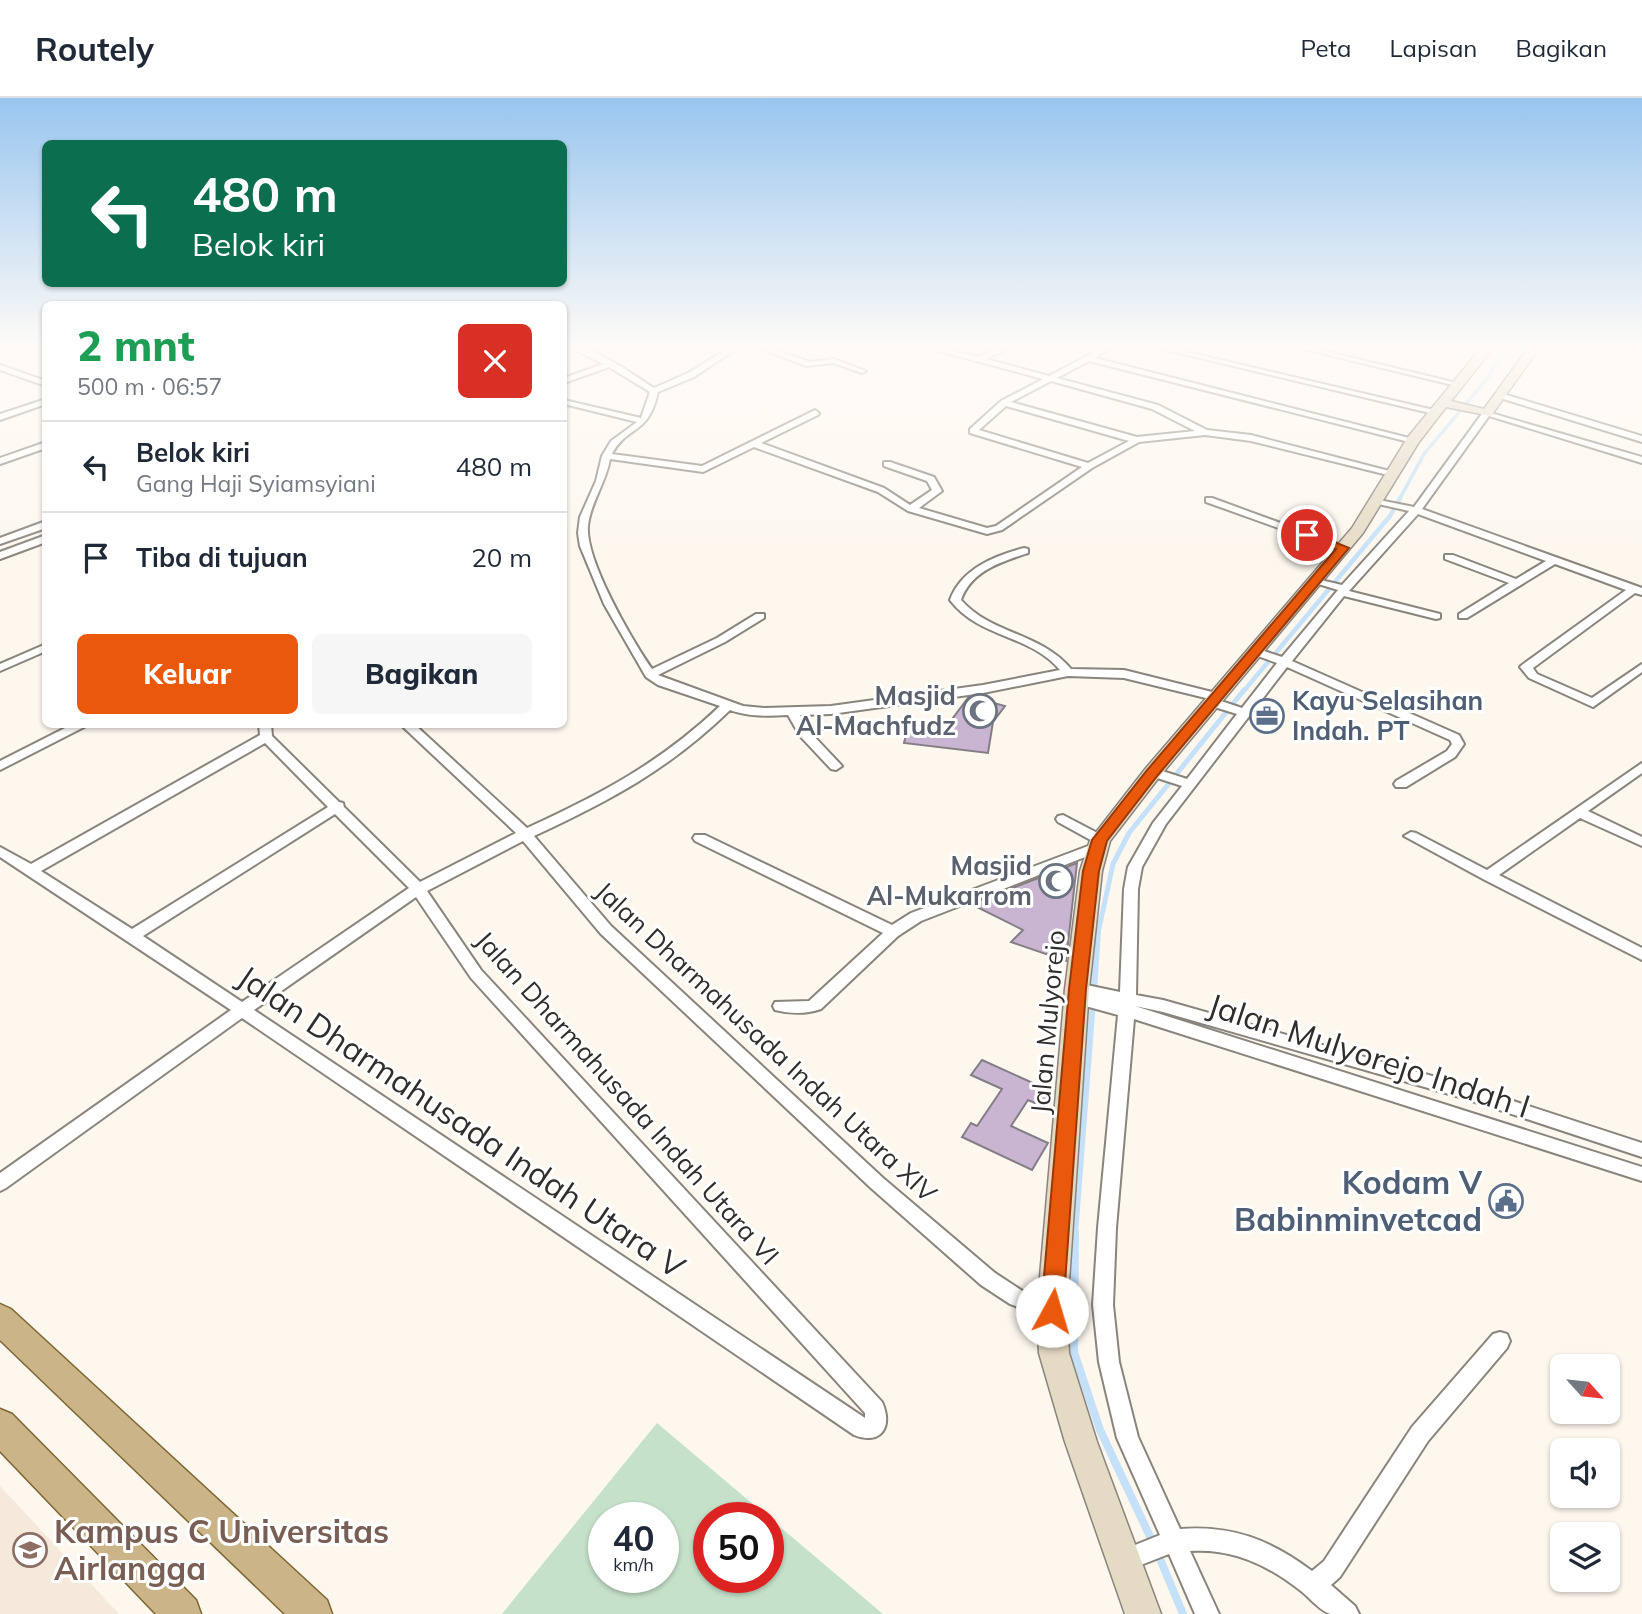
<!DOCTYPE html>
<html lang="id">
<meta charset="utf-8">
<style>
:root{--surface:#fff;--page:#f6f6f7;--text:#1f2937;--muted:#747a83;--line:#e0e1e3;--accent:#ea580c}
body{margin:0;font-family:Mulish,sans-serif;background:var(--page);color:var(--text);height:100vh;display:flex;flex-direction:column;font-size:26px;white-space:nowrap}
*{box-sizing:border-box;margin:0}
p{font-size:23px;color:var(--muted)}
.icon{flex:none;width:38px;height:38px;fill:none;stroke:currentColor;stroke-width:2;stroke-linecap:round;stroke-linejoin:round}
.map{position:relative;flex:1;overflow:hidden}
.panel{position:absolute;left:42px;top:203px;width:525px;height:427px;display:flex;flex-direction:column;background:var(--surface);border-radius:10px;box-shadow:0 2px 5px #0004}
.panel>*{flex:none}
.top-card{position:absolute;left:42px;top:42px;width:525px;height:147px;border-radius:10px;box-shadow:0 2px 5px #0004;background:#0b6e4f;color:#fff;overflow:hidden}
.needle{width:46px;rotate:117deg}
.fabs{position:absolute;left:1550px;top:1256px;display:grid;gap:14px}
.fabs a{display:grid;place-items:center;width:70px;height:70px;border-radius:10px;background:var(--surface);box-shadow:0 2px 5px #0004;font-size:35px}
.speed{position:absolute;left:588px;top:1404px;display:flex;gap:14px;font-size:35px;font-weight:700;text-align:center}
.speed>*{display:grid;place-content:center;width:91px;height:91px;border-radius:50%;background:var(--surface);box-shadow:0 2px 5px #0004;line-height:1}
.speed small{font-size:18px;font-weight:400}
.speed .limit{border:10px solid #d22;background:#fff;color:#111}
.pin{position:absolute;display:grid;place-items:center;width:60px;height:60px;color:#fff;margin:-30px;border:4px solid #fff;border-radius:50%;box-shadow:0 2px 7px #0007}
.me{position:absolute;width:77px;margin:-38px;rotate:6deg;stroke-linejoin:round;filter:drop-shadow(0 0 5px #0008)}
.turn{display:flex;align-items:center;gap:24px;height:147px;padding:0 35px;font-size:32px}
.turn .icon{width:91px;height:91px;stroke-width:2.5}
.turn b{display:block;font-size:49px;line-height:60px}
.round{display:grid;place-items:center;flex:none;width:74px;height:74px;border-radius:10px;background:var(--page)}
.headline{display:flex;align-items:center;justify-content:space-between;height:119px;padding:0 35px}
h1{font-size:42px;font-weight:800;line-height:52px;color:#1e9e55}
.primary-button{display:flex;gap:14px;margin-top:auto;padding:14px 35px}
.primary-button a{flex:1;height:80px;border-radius:10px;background:var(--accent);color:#fff;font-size:28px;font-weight:800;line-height:80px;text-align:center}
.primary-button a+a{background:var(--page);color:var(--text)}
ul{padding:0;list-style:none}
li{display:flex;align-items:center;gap:21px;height:91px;padding:0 35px;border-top:2px solid var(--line)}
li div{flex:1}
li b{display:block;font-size:26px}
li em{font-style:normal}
header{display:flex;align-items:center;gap:42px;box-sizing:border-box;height:98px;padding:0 35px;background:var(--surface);border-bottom:2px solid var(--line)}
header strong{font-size:33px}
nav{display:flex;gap:38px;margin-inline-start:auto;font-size:24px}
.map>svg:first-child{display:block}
.built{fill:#f4e9da}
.green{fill:#c5e1c9;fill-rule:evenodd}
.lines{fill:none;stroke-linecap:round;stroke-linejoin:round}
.stream-far4{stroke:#c4e1f9;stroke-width:3.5}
.stream-far3{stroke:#c4e1f9;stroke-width:4.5}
.stream-far2{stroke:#c4e1f9;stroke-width:5}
.stream-far1{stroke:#c4e1f9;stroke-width:6}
.stream{stroke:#c4e1f9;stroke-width:8}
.building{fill:#c9b5d2;stroke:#837e86;stroke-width:2}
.street-casing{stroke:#89847c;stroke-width:4}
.secondary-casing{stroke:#89847c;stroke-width:3}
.primary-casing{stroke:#7e6634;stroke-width:3}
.street{fill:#fff;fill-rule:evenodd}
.secondary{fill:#e5dac4;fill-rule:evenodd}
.primary{fill:#cbb588;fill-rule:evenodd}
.route{fill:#ea580c;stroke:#983908;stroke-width:2}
.labels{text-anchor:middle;stroke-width:6;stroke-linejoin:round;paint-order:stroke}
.worship-label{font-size:26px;font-weight:bold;fill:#5b616d;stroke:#fff;text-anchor:end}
.service-label{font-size:26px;font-weight:bold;fill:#4e5e75;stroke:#fff;text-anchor:start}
.street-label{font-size:26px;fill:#302d2a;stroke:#fff}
.near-street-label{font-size:32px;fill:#302d2a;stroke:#fff}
.near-service-label{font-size:32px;font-weight:bold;fill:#4e5e75;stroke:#fff;text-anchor:end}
.near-education-label{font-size:32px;font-weight:bold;fill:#785e54;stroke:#fff;text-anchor:start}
</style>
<header>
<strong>Routely</strong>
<nav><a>Peta</a><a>Lapisan</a><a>Bagikan</a></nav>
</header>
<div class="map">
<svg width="1642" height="1516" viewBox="0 0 1642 1516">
<rect width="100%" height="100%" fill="#fdf7ee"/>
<path class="built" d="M 0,1388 L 119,1516 L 0,1516 Z"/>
<path class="green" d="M 657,1325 L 883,1516 L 502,1516 ZM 604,1419 L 663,1419 L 663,1479 L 604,1479 ZM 709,1419 L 768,1419 L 768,1479 L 709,1479 Z"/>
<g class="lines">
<path class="stream-far4" d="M 1399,402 L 1424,356 L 1486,282 L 1506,249"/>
<path class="stream-far3" d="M 1243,594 L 1390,418 L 1400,400"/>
<path class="stream-far2" d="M 1098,835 L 1113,766 L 1129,735 L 1244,592"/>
<path class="stream-far1" d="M 1094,893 L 1098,833
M 1075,1137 L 1093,903"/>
<path class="stream" d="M 1075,1135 L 1074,1254 L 1100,1332 L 1154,1447
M 1158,1456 L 1183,1516"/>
</g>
<path class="building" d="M 972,599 L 1005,608 L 993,624 L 988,655 L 904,645 L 908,629 L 943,633 L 968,600 Z
M 1077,765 L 1066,863 L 1011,844 L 1023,832 L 971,806 Z
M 982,962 L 1053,994 L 1046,1010 L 1028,1002 L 1011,1028 L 1048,1045 L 1032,1072 L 962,1039 L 971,1025 L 977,1028 L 1002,991 L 971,977 Z"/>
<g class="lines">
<g class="street-casing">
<path id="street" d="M 570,249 C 594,247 633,277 654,290 L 688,275 L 730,249 L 739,249 L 694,279 L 658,294 C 648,339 628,326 612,356 L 702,368 L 815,312 L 819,315 L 818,317 L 761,345 L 884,390 L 910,407 L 932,392 L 927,383 L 884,368 L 884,364 L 890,364 L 934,379 L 942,393 L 919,410 L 987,430 L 996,428 L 1082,369 L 970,335 L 970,331 L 1001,303 L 1043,281 L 935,252 L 935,249 L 978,259 L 1001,249 L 1011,249 L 986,261 L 1049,278 L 1104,249 L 1113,249 L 1095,260 L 1417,342 L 1413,345 L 1089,263 L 1057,280 L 1158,307 L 1207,332 L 1251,337 L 1397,375 L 1392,378 L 1251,343 L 1205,337 L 1139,344 L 1092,370 L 1002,432 L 987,436 L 908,413 L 878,394 L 754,349 L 703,374 L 610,361 C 606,385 590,405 588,428 C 585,462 632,542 652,571 L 717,540 L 756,516 L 764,516 L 764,520 L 725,544 L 658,577 L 743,608 L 765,610 L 831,608 L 983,587 L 1060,572 C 1030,536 980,541 950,502 C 961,471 994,458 1024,450 L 1028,451 L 1028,455 C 1001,464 971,473 961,502 C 992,537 1040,534 1071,571 L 1124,572 L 1220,596 L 1222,599 L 1218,602 L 1242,610 L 1277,565 L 1250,555 L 1250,551 L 1258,551 L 1282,559 L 1338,492 L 1312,484 L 1312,480 L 1342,487 L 1409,413 L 1374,405 L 1374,401 L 1414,409 L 1484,313 L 1642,359 L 1642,365 L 1489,318 L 1422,411 L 1642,490 L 1642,497 L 1635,495 L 1533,570 L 1537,576 L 1592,600 L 1642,566 L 1642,574 L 1593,609 L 1529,580 L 1520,569 L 1522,567 L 1626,492 L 1555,466 L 1467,520 L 1459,520 L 1459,516 L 1509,485 L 1445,461 L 1445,457 L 1453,457 L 1516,481 L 1546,463 L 1418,416 L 1349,493 L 1440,516 L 1440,520 L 1436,521 L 1344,498 L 1292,563 L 1459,637 L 1464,646 L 1455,659 L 1406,689 L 1396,689 L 1394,686 L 1396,683 L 1447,653 L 1452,646 L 1450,642 L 1287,569 L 1166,726 L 1142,769 L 1138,791 L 1136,897 L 1163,902 L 1464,987 L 1642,1045 L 1642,1059 L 1463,1000 L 1163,914 L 1135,908 L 1642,1069 L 1642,1083 L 1134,921 L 1116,1130 L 1113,1207 L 1119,1264 L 1138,1339 L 1180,1431 C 1233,1427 1270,1442 1312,1473 L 1324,1463 L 1412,1329 L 1493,1236 L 1500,1234 L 1507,1236 L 1510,1243 L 1507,1250 L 1428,1343 L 1340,1479 L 1331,1487 L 1355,1508 L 1359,1516 C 1350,1516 1340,1516 1331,1516 C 1321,1514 1309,1499 1301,1493 C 1268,1467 1233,1450 1190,1453 L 1219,1516 L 1195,1516 L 1169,1456 L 1123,1474 L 1115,1471 L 1112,1463 L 1115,1455 L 1160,1437 L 1117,1340 L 1099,1264 L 1093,1207 L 1098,1130 L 1118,917 L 1071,904 L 1069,900 L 1073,895 L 1069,891 L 1071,887 L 1077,885 L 1120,894 L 1124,791 L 1128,769 L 1153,725 L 1182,688 L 1148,677 L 1147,674 L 1153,670 L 1187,681 L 1237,616 L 1208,607 L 1206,604 L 1210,601 L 1124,580 L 1068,578 L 983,595 L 831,616 L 800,617 L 809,633 L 842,668 L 836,672 L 831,671 L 800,638 L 788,617 C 769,618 748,619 730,612 C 668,672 611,702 534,738 L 611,828 L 883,1080 L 995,1175 L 1024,1194 L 1059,1207 L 1062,1213 L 1059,1219 L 1052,1222 L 1010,1206 L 981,1187 L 871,1090 L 601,836 L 523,743 L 427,793 L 481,872 L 882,1304 C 893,1328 882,1348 854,1337 L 242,920 L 6,1090 L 0,1093 L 0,1075 L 231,912 L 0,759 L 0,749 L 31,766 L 260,637 L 259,626 L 271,626 L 272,638 L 339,704 L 343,705 L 344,709 L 420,784 L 516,735 L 400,626 L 414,626 L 527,730 C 601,696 660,665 720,608 L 658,587 L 646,579 L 604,506 L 580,448 L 578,435 L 580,419 L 596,383 L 602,358 L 611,343 L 637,324 L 564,306 L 564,302 L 641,320 L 650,294 L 609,269 L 564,285 L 564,280 L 603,266 ZM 1051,283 L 1152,311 L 1195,333 L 1137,339 L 1011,304 ZM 1006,308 L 1129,343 L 1088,365 L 979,332 ZM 265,645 L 328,709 L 132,831 L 41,773 ZM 335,716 L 409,790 L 242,904 L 143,838 ZM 416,799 L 471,880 L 865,1315 L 865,1320 L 254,912 Z
M 756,249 L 766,249 L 810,264 L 834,261 L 866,273 L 862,275 L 833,265 L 806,268 Z
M 1154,249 L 1166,249 L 1438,313 L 1434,316 Z
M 1295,249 L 1307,249 L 1461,286 L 1457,288 Z
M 0,267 L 46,283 L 46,288 L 0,272 Z
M 1500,295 L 1642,338 L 1642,344 L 1497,299 L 1496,297 Z
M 46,301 L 46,306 L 0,322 L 0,316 Z
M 46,344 L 46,350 L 0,366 L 0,360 Z
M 1206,400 L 1212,400 L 1349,450 L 1340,452 L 1206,404 Z
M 46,423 L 46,430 L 0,446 L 0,440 Z
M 46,437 L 46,444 L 0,461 L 0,454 Z
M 46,546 L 46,553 L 0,573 L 0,566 Z
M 73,626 L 90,626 L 0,672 L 0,663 Z
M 1642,665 L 1642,675 L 1588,713 L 1642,739 L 1642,748 L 1580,720 L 1499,777 L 1642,850 L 1642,862 L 1483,781 L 1404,738 L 1411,734 L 1416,735 L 1487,772 Z
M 1063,717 L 1105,739 L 1107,742 L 1102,746 L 1105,749 L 1103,752 L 921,823 L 898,838 L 821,911 C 806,916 791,916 775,912 L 773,908 L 775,904 L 809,903 L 883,835 L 695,743 L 693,740 L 695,737 L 705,737 L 892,827 L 911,815 L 1096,745 L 1058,724 L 1056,721 L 1058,718 Z"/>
</g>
<g class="secondary-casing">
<path id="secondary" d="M 1482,249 L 1494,249 L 1451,303 L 1484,311 L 1529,249 L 1540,249 L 1491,318 L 1446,309 L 1419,344 L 1363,435 L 1160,678 L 1110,743 L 1102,773 L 1089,891 L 1067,1213 L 1069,1255 L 1097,1344 L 1161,1516 L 1125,1516 L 1065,1344 L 1039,1255 L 1037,1213 L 1065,891 L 1080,773 L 1090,742 L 1146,670 L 1352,430 L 1408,339 Z"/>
</g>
<g class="primary-casing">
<path id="primary" d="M 0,1206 L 11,1211 L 327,1502 L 332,1516 L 285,1516 L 0,1242 Z
M 0,1311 L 12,1316 L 196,1502 L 201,1516 L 156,1516 L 0,1353 Z"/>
</g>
<use href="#street" class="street"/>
<use href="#secondary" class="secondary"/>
<use href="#primary" class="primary"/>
</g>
<linearGradient id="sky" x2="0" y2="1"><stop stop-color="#99c6ef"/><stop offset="0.54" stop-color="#fefbf7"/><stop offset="1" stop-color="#fefbf7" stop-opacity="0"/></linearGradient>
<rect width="1642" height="461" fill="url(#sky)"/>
<path class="route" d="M 1307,433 L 1349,450 L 1158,677 L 1107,743 L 1099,773 L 1086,891 L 1063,1213 L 1060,1220 L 1052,1223 L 1044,1220 L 1041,1213 L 1069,891 L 1083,773 L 1092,742 L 1148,671 L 1336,451 L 1303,439 L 1303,434 Z"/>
<defs>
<g id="mosque-ring" transform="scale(1.75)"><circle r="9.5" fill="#fff" stroke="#6b7280" stroke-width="1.5"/><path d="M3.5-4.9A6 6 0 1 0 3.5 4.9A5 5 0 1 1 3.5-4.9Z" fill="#6b7280"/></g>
<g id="office-ring" transform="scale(1.75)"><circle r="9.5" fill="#fff" stroke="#5c6f8a" stroke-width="1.5"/><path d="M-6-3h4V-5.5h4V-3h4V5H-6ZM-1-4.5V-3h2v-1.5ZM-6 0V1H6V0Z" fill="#5c6f8a"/></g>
<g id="civic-ring" transform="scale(1.75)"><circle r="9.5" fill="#fff" stroke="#5c6f8a" stroke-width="1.5"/><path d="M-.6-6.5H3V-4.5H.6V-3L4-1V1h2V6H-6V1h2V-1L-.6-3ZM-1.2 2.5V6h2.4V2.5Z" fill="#5c6f8a"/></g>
<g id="university-ring" transform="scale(1.75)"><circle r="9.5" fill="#fff" stroke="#8d6e63" stroke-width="1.5"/><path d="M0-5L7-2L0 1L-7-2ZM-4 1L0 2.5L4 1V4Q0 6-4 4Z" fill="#8d6e63"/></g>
</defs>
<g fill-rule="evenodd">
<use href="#mosque-ring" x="980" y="613"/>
<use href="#office-ring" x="1267" y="618"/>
<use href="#mosque-ring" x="1056" y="783"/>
<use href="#civic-ring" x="1506" y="1103"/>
<use href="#university-ring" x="30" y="1452"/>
</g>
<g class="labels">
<g class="worship-label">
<text x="956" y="607">Masjid<tspan x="956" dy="30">Al-Machfudz</tspan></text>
<text x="1032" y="777">Masjid<tspan x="1032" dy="30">Al-Mukarrom</tspan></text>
</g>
<g class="service-label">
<text x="1292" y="612">Kayu Selasihan<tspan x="1292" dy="30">Indah. PT</tspan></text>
</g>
<g class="street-label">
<text transform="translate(1048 924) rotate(-85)" y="9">Jalan Mulyorejo</text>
<text transform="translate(766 944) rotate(43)" y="9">Jalan Dharmahusada Indah Utara XIV</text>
<text transform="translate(627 1000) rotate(48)" y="9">Jalan Dharmahusada Indah Utara VI</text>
</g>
<g class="near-street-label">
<text transform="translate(1369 958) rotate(18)" y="11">Jalan Mulyorejo Indah I</text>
<text transform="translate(461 1024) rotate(34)" y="11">Jalan Dharmahusada Indah Utara V</text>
</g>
<g class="near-service-label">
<text x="1482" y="1096">Kodam V<tspan x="1482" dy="37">Babinminvetcad</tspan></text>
</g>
<g class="near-education-label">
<text x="54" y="1445">Kampus C Universitas<tspan x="54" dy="37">Airlangga</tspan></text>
</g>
</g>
</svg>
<div class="fabs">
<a><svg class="needle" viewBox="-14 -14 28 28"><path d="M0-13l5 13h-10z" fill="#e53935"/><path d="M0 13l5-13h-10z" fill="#747a83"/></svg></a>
<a><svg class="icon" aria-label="sound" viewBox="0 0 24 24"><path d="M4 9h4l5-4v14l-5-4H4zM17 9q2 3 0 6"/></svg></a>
<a><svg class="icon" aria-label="layers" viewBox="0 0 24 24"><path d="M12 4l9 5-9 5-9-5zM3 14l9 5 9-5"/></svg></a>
</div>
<div class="speed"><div>40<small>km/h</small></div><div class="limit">50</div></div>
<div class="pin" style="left:1307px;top:437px;background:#d93025"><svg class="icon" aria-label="arrive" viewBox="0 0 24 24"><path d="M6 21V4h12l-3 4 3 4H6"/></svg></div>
<svg class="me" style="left:1052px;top:1213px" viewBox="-20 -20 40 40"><circle r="19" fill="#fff"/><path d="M0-13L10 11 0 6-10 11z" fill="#ea580c"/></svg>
<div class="top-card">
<div class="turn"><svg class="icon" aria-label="left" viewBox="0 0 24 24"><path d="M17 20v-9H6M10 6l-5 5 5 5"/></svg><div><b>480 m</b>Belok kiri</div></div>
</div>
<section class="panel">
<div class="headline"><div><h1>2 mnt</h1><p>500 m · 06:57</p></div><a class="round" style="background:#d93025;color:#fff"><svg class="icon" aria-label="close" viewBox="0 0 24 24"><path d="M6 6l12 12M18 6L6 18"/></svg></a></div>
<ul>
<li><svg class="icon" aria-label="left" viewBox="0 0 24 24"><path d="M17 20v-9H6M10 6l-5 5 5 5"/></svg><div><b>Belok kiri</b><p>Gang Haji Syiamsyiani</p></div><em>480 m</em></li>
<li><svg class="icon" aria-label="arrive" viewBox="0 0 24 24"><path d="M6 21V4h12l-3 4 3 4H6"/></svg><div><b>Tiba di tujuan</b></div><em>20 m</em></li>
</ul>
<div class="primary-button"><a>Keluar</a><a>Bagikan</a></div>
</section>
</div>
